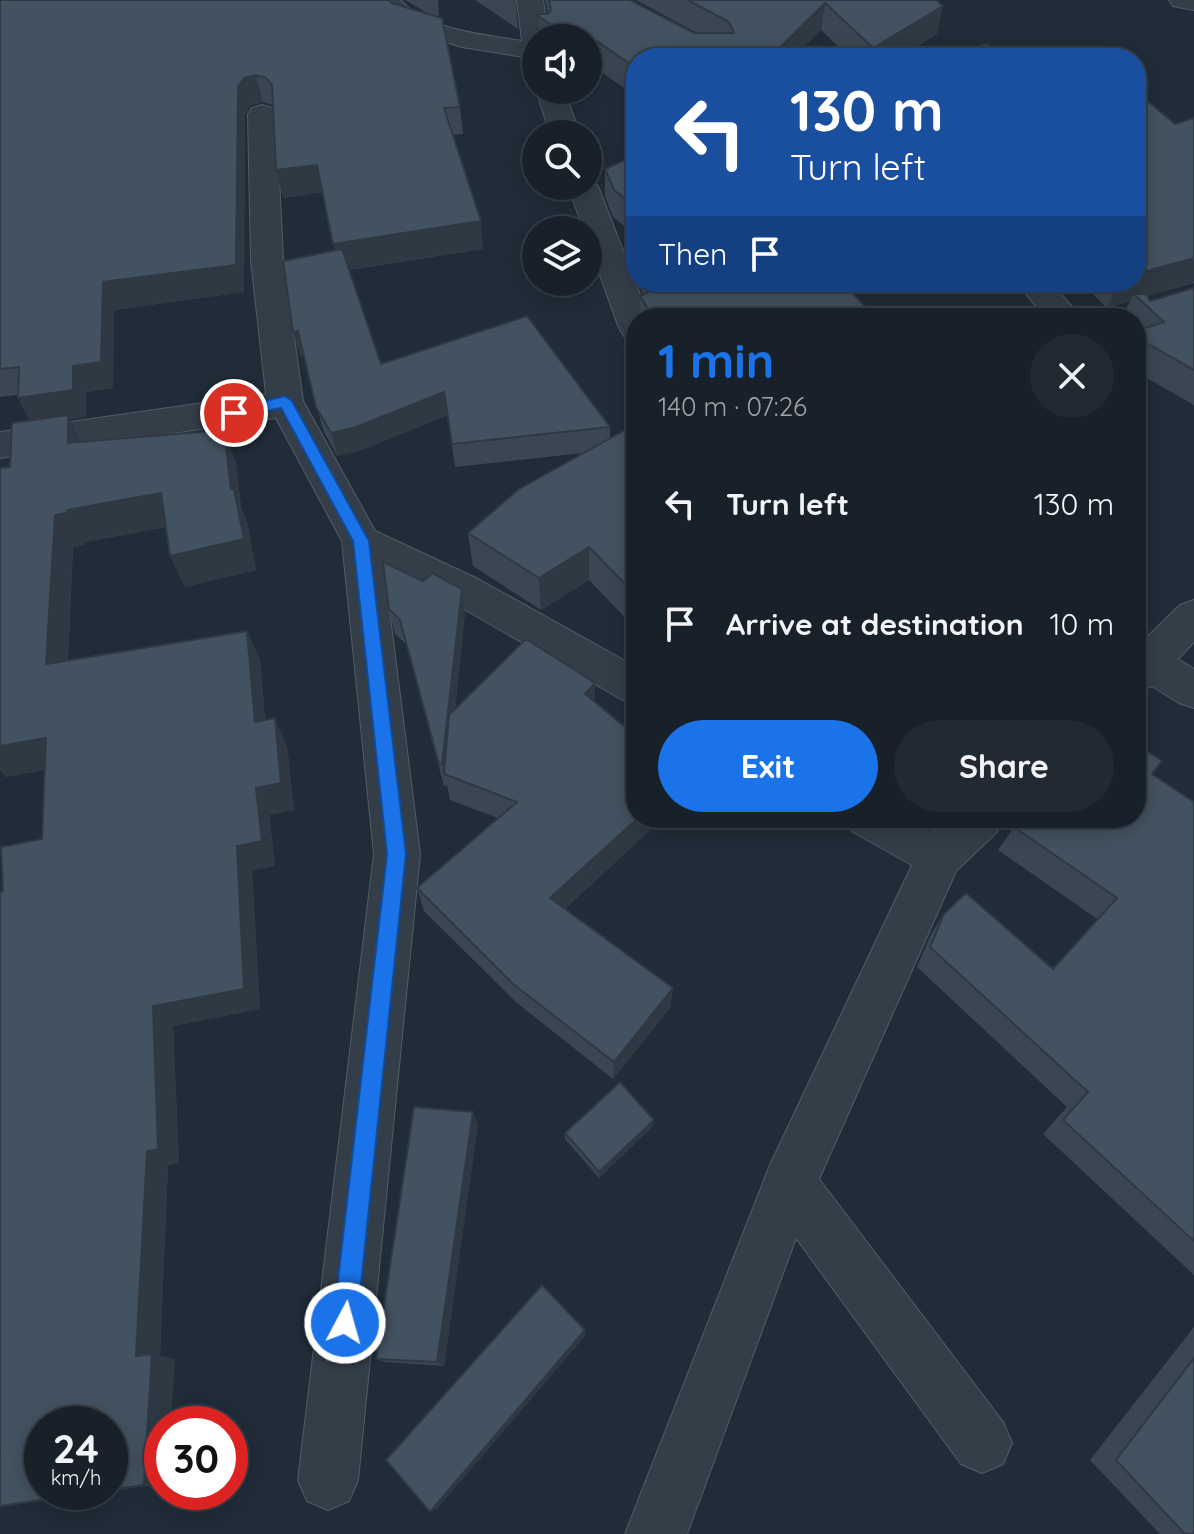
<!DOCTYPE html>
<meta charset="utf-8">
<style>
:root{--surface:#18212a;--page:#212932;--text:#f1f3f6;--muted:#9fa3a8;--line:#363e47;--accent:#1a73e8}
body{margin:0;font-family:Quicksand,sans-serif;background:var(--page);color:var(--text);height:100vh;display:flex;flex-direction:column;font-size:30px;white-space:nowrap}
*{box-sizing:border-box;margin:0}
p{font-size:26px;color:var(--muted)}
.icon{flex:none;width:44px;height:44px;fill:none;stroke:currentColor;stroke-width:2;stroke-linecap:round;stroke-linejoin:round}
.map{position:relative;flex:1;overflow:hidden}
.side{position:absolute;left:626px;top:308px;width:520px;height:520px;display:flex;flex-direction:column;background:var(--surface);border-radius:32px;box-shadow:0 4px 20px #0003,0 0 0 2px var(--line)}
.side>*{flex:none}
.banner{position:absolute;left:626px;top:48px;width:520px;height:244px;border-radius:32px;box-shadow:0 4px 20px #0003,0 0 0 2px var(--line);background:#1a4fa0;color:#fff;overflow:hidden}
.controls{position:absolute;left:522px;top:24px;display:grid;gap:16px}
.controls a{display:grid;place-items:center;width:80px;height:80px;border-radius:50%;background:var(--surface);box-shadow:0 4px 20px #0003,0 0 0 2px var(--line);font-size:40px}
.speed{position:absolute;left:24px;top:1406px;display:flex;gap:16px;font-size:40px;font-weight:700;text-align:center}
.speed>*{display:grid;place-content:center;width:104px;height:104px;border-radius:50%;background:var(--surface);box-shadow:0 4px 20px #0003,0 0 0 2px var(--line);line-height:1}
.speed small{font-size:20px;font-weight:400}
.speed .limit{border:12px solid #d22;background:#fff;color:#111}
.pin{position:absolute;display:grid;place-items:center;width:68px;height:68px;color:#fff;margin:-34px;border:4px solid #fff;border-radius:50%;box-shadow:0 2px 8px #0007}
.me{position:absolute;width:88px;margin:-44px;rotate:6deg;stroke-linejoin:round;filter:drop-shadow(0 0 6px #0008)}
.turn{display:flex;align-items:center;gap:28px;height:168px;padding:0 32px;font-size:36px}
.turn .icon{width:104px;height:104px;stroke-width:2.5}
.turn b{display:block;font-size:56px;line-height:68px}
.then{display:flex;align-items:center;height:76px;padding:0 32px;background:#0003;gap:16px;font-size:30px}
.round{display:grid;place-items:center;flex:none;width:84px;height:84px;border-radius:42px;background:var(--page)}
.head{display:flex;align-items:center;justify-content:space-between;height:136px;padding:0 32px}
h1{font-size:48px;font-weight:700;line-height:60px;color:var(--accent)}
.button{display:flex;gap:16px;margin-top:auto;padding:16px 32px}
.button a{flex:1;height:92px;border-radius:48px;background:var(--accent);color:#fff;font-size:32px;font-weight:700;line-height:92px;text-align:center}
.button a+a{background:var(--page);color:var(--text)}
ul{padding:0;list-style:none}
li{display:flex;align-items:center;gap:24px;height:120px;padding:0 32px}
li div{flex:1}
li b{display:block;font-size:30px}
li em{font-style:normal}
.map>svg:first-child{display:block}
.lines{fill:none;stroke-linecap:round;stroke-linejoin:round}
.minor-casing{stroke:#515c66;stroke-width:2}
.minor{fill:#333e49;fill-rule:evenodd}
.wall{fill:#3a4753}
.shaded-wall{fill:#2f3943}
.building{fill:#435260;stroke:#2f3943;stroke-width:2}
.route{fill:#1a73e8;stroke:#114b97;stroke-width:2}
</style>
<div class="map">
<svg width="1194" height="1534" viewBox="0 0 1194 1534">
<rect width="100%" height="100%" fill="#202c38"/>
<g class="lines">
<g class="minor-casing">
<path id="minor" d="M 372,0 L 400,0 C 430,31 481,34 522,41 L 517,0 L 543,0 L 549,38 L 536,38 L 536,59 L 462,47 L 396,27 Z
M 1169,0 L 1194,0 L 1194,10 L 1173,6 Z
M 536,90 L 564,90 L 580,134 L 550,134 Z
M 262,105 L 272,108 L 276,114 L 283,260 L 303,401 L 375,531 L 478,579 L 636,667 L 636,704 L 621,699 L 450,601 L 384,569 L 420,854 L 358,1480 L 349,1501 L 328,1510 L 307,1501 L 298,1480 L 374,854 L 342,541 L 276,418 L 0,458 L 0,432 L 266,394 L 251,260 L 248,114 L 252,108 Z
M 588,178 L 598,186 L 649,318 L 636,318 L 636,339 L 624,336 L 619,328 L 588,242 L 588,230 L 584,230 L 568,186 L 588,186 Z
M 1016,282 L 1050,282 L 1082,318 L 1046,318 Z
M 1194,600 L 1194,642 L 1178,659 L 1194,669 L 1194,708 L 1179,703 L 1152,686 L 1136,692 L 1136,648 L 1180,605 Z
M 846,818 L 911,818 L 935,831 L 950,818 L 1004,818 L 997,832 L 956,871 L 819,1179 L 1003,1422 L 1012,1443 L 1003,1464 L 982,1473 L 961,1464 L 796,1238 L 687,1534 L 625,1534 L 770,1165 L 912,865 L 853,832 Z"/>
</g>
<use href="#minor" class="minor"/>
</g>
<path class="wall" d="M 0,0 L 391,3 L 427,13 L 405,0 L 438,0 L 439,17 L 460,107 L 463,134 L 452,135 L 483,249 L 349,270 L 381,364 L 610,427 L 610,438 L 636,424 L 636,629 L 589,580 L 541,610 L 473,566 L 468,533 L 583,453 L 455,467 L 448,415 L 362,450 L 337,456 L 323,430 L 304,355 L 300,356 L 335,251 L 323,192 L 283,198 L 276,170 L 273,105 L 263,102 L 251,105 L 245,114 L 244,292 L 114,310 L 113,388 L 86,392 L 86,417 L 70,419 L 82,442 L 236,463 L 241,507 L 247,521 L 256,570 L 185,587 L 170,556 L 166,527 L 85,542 L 85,545 L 73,547 L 68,661 L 247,631 L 260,660 L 265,720 L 287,746 L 294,810 L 269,815 L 275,866 L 252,870 L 260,1009 L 173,1026 L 179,1163 L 168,1165 L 160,1356 L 175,1359 L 162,1424 L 162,1484 L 110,1491 L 110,1424 L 42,1492 L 105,1492 L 0,1507 L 0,892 L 3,891 L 42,839 L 44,770 L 6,777 L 0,770 L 0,468 L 10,467 L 30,421 L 18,398 L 18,395 L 0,397 Z
M 475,0 L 516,0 L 518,29 Z
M 545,0 L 630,0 L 694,33 L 697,33 L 636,0 L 936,0 L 937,34 L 897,58 L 850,58 L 821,30 L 636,58 L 636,96 L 595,68 L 588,38 L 539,38 L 538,16 L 548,14 Z
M 1194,118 L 1194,283 L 1147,296 L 1150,301 L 1194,288 L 1194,405 L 1136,372 L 1136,318 L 1122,318 L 1130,301 L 1107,308 L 1081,282 L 1136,282 L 1175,124 Z
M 636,155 L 636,236 L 613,217 L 605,196 L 605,169 Z
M 638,282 L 843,282 L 875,318 L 639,318 L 640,296 L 643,295 Z
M 389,609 L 465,613 L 455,709 L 595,683 L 595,702 L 636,818 L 663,818 L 565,909 L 673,988 L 670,1008 L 613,1079 L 517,1003 L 424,911 L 417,888 L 498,818 L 450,800 L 447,785 L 444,786 L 406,644 L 395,634 Z
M 1152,774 L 1194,802 L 1194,1275 L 1043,1134 L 1067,1107 L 917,967 L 931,934 L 944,914 L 1053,969 L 1097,919 L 998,850 L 1014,827 Z
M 654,1120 L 653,1126 L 599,1178 L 565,1139 L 565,1133 Z
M 478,1124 L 444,1366 L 385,1362 L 376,1359 Z
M 1194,1327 L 1194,1534 L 1160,1534 L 1090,1460 Z"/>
<path class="shaded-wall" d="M 825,3 L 821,30 L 793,58 L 771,58 Z
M 943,6 L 937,34 L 897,58 L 872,58 L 873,48 Z
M 595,40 L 595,68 L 588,71 L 588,43 Z
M 256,75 L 263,102 L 251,105 L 245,114 L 244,292 L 114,310 L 113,388 L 86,392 L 86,417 L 70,419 L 85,449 L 85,476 L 32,424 L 18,398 L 73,366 L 103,282 L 244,78 Z
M 317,165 L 323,192 L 283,198 L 276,170 Z
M 481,221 L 483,249 L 339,271 L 333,244 Z
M 1194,258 L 1194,282 L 1139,299 L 1134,294 L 1130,301 L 1107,308 L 1119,282 L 1136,282 L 1136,274 Z
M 298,331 L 304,355 L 300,356 L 293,332 Z
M 444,392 L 448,415 L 362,450 L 337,456 L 331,433 Z
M 224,430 L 236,463 L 241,507 L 247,521 L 256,570 L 185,587 L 170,556 L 231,489 Z
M 161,493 L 176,525 L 85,542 L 85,545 L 73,547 L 66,694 L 46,664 L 55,515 L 67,510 Z
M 589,547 L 589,580 L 541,610 L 539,578 Z
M 462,589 L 465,613 L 448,775 L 445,774 L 442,764 Z
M 247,631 L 260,660 L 268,750 L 255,722 Z
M 595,683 L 595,710 L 585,694 Z
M 275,718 L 287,746 L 294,810 L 269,815 L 275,866 L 252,870 L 260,1009 L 173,1026 L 179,1163 L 168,1165 L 160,1356 L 175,1359 L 171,1424 L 162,1424 L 162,1483 L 144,1485 L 136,1356 L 147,1151 L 153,1006 L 237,846 L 256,788 Z
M 46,738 L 67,765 L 6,777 L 0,770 L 0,746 Z
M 638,818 L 663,818 L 552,921 L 550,898 Z
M 673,988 L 670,1008 L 613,1079 L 614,1062 Z
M 473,1112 L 478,1124 L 444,1366 L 437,1362 Z
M 654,1120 L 653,1126 L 599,1178 L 599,1172 Z
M 585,1330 L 586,1335 L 437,1509 L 430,1512 Z"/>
<path class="building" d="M 0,0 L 389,0 L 391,3 L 442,18 L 460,107 L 444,108 L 481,221 L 333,244 L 317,165 L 276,170 L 272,85 L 266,78 L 256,75 L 244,78 L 238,87 L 236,265 L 103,282 L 101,362 L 73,366 L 73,390 L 18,398 L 19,367 L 0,369 Z
M 549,0 L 630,0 L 694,33 L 734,33 L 729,22 L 688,0 L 936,0 L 943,6 L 873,48 L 825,3 L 771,56 L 773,58 L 636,58 L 636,68 L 595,40 L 588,43 L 588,38 L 570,38 L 538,16 L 538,14 L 548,14 L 551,10 Z
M 987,44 L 1003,58 L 940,58 Z
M 1136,94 L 1139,94 L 1175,124 L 1194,118 L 1194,258 L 1136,274 Z
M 636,155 L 636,207 L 614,190 L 605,169 Z
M 342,249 L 381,364 L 527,316 L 610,427 L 452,444 L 444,392 L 356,427 L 331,433 L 316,407 L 298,331 L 293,332 L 283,261 Z
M 650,282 L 843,282 L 875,318 L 654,318 L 640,296 L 653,290 Z
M 1194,288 L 1194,370 L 1136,337 L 1136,331 L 1164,322 L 1134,294 L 1146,294 L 1150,301 Z
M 68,415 L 68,443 L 224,430 L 231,489 L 234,489 L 244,539 L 170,556 L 161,493 L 67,510 L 67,513 L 55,515 L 46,664 L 247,631 L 255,722 L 275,718 L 281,783 L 256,788 L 262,841 L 237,846 L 244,989 L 153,1006 L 158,1149 L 147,1151 L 136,1356 L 152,1354 L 144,1485 L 110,1490 L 110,1424 L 42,1424 L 42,1492 L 94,1492 L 0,1506 L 0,892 L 3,891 L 1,847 L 42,839 L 46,738 L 0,746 L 0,468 L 10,467 L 12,423 Z
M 636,424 L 636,595 L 589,547 L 539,578 L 468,533 L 519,489 Z
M 383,562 L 423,581 L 432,573 L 462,589 L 442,764 L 439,764 L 400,620 L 389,609 Z
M 526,639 L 595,683 L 585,694 L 636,736 L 636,818 L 638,818 L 550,898 L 673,988 L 614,1062 L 513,984 L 417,888 L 517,802 L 444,774 L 449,715 Z
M 1136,744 L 1162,761 L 1152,774 L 1194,802 L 1194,1241 L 1063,1120 L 1088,1092 L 930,947 L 944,914 L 966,893 L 1053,969 L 1117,898 L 1014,827 L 1022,818 L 1136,818 Z
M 620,1082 L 654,1120 L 599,1172 L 565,1133 Z
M 414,1107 L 473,1112 L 437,1362 L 376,1359 Z
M 542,1285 L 585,1330 L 430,1512 L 386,1460 Z
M 1194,1358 L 1194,1534 L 1185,1534 L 1116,1460 Z"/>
<path class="route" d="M 285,396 L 292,401 L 369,541 L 406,854 L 357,1323 L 353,1332 L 345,1335 L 336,1332 L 333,1323 L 387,854 L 353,541 L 281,408 L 234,418 L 226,413 L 229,410 Z"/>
</svg>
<div class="controls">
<a><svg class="icon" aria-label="sound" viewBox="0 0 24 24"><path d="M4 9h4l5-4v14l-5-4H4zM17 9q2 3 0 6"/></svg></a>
<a><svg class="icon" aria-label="search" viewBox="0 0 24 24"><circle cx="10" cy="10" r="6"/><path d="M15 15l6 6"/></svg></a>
<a><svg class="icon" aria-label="layers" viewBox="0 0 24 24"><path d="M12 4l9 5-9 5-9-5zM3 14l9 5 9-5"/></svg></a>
</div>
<div class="speed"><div>24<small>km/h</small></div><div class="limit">30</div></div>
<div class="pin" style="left:234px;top:413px;background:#d93025"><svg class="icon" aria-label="arrive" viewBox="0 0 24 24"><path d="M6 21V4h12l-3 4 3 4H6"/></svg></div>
<svg class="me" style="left:345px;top:1323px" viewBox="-20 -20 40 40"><circle r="17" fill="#1a73e8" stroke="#fff" stroke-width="3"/><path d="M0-11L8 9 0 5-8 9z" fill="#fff"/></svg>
<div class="banner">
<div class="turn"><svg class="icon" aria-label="left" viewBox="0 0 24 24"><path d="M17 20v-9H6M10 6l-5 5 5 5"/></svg><div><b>130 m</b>Turn left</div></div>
<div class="then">Then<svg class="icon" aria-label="arrive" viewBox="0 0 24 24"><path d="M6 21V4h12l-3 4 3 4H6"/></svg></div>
</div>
<section class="side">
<div class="head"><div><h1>1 min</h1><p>140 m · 07:26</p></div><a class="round"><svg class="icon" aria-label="close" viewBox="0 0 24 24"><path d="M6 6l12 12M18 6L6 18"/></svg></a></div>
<ul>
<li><svg class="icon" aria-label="left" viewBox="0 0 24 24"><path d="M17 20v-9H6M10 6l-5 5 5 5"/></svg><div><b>Turn left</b></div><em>130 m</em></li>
<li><svg class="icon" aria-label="arrive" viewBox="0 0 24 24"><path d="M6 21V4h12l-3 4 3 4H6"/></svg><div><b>Arrive at destination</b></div><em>10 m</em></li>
</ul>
<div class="button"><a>Exit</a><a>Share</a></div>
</section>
</div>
